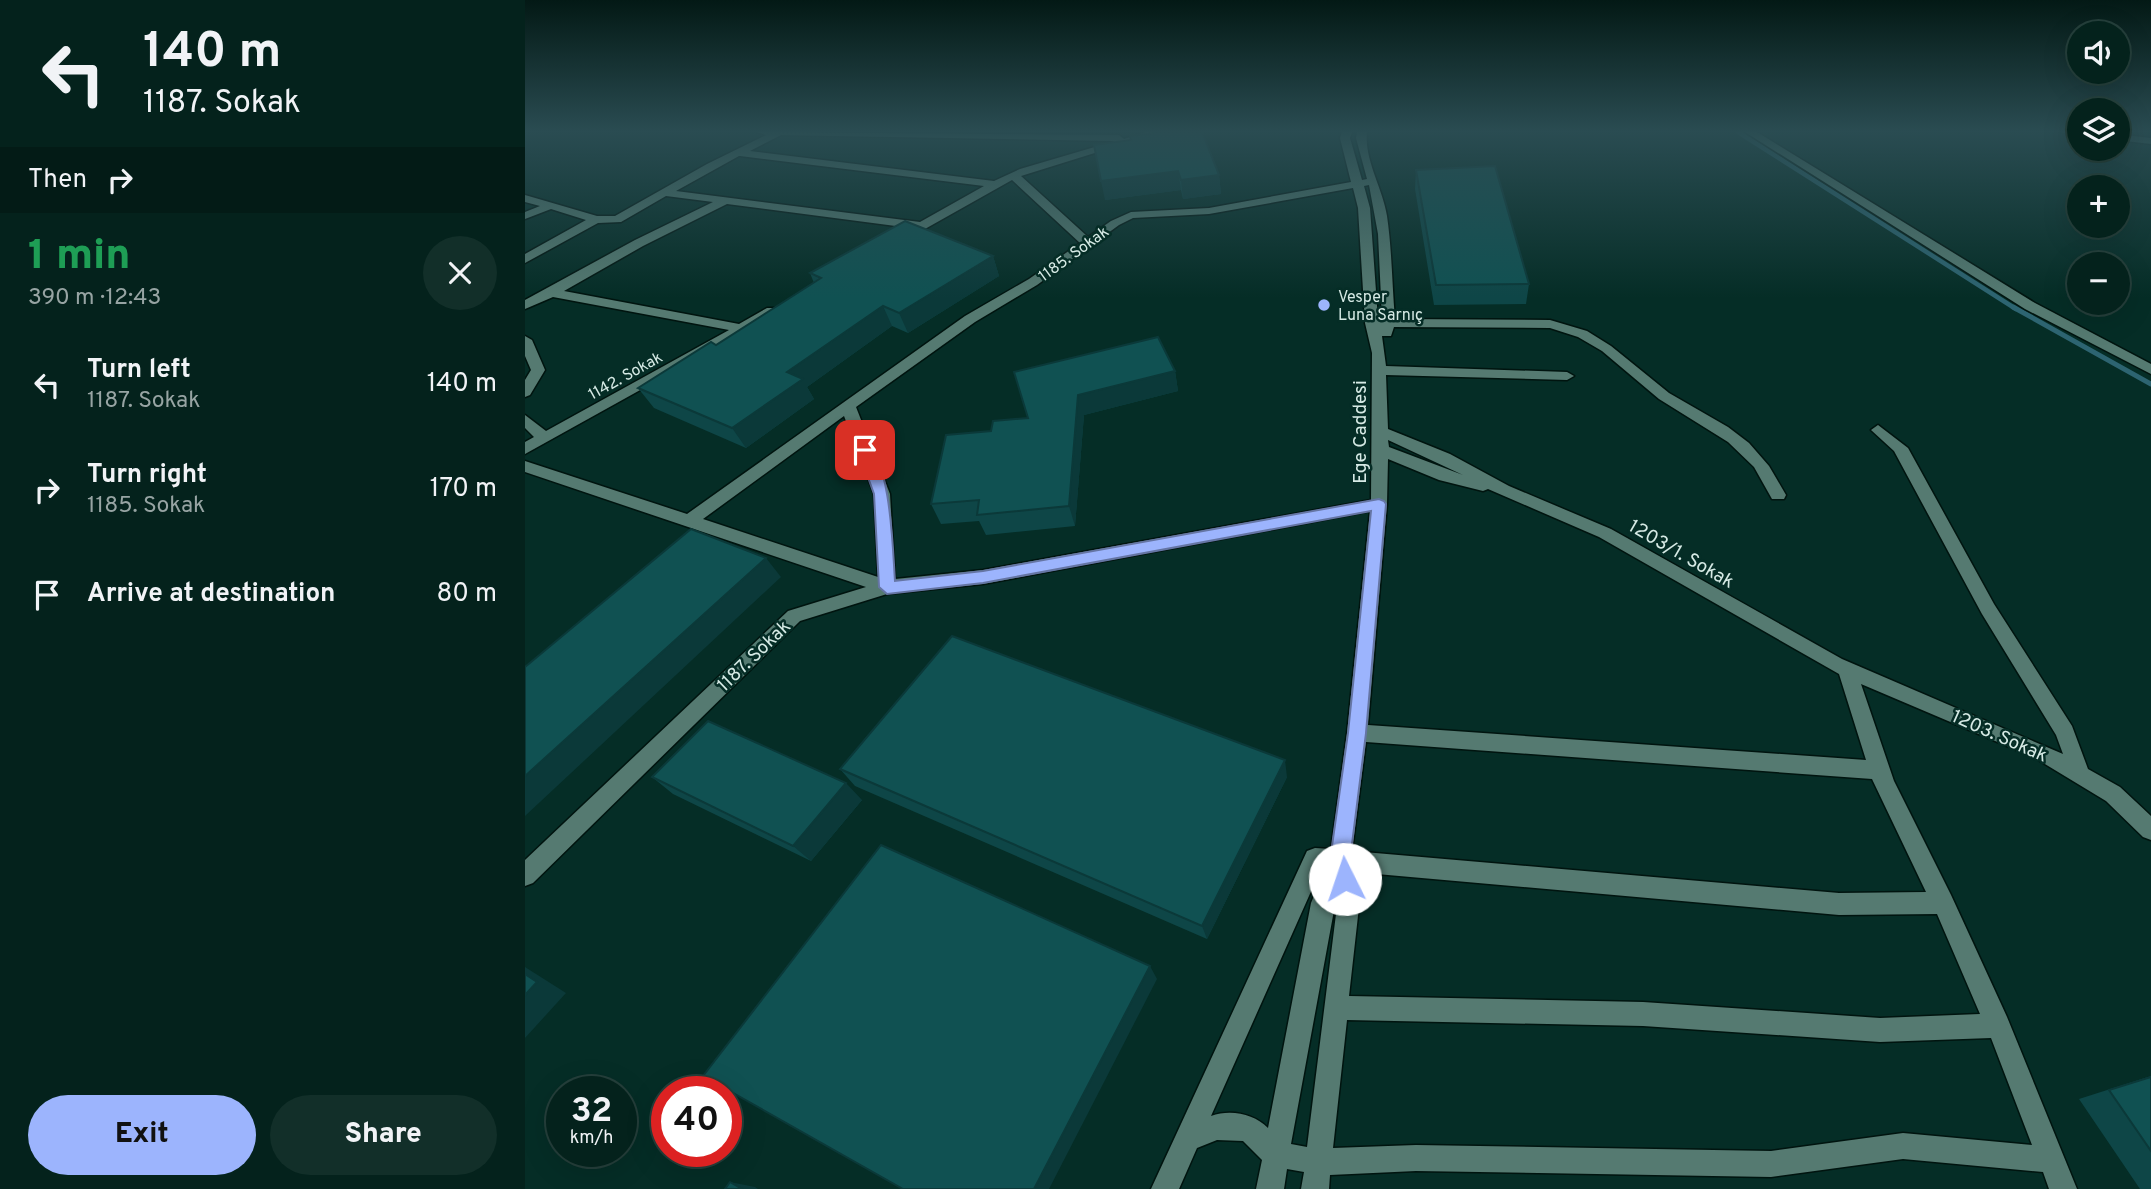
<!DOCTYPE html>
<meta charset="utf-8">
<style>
:root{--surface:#04221c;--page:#122f29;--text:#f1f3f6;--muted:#97a4a3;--line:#253f3b;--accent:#9cb4fd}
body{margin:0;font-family:Overpass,sans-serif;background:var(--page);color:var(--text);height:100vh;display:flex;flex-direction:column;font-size:26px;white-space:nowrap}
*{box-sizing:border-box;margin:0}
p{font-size:23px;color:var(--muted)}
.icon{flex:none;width:38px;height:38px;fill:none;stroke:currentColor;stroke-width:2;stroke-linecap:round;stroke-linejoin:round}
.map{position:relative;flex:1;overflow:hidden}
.side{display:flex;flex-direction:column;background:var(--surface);width:525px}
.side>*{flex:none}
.top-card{background:#04221c;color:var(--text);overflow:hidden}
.buttons{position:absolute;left:1542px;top:21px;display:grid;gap:14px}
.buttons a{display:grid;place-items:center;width:63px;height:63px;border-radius:50%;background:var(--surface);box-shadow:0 7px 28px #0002,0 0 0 2px var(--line);font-size:35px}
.speed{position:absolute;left:21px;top:1076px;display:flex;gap:14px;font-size:35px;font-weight:700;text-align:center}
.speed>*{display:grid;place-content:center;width:91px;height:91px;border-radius:50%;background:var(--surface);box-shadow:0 7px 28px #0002,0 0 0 2px var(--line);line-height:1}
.speed small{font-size:18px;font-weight:400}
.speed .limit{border:10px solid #d22;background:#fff;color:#111}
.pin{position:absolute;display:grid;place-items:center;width:60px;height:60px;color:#fff;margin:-30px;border-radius:14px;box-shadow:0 4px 10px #0006}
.me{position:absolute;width:77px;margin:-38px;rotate:356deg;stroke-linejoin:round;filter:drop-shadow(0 0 5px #0008)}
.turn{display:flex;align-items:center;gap:24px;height:147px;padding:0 28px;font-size:32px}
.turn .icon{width:91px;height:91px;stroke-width:2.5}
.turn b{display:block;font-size:49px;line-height:60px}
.then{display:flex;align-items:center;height:66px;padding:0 28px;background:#0003;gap:14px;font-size:26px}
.round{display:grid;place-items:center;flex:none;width:74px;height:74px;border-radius:37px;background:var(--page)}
.overview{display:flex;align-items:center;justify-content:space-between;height:119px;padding:0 28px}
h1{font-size:42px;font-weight:800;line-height:52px;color:#1e9e55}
.button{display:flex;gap:14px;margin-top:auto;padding:14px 28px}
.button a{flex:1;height:80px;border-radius:42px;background:var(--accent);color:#111;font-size:28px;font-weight:800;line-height:80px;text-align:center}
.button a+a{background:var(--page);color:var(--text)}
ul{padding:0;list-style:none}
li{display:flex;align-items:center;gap:21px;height:105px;padding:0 28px}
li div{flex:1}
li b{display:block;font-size:26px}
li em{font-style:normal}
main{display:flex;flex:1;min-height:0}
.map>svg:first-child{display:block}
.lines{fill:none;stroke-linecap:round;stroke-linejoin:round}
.stream-far1{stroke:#2d6471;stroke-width:4.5}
.stream{stroke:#2d6471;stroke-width:5}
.minor-casing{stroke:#00140f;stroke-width:3}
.minor{fill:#557a71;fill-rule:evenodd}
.wall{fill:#0e4647}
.shaded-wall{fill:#0b3939}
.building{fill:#105152;stroke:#0b3939;stroke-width:2}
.route{fill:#9cb4fd;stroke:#6575a4;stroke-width:2}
.poi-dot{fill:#9cb4fd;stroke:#052d26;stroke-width:2.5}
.labels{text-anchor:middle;stroke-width:5;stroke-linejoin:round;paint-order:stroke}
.far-street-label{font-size:16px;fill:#d6eae5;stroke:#052d26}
.far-poi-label{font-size:16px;fill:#d6eae5;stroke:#052d26;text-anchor:start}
.street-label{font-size:19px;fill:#d6eae5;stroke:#052d26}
</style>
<main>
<section class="side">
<div class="top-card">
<div class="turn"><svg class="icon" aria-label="left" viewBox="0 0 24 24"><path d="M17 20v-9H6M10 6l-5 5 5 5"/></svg><div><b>140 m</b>1187. Sokak</div></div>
<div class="then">Then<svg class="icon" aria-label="right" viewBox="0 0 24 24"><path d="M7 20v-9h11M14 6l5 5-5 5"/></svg></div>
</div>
<div class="overview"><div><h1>1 min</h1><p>390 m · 12:43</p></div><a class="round"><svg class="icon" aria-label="close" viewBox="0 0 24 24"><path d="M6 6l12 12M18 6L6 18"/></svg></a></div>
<ul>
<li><svg class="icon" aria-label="left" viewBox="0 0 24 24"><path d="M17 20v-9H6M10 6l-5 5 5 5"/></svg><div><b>Turn left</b><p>1187. Sokak</p></div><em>140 m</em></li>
<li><svg class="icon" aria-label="right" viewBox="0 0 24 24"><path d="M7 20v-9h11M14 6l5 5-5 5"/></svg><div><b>Turn right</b><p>1185. Sokak</p></div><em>170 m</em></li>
<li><svg class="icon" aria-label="arrive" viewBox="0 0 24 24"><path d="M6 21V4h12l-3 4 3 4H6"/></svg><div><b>Arrive at destination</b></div><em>80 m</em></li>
</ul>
<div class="button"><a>Exit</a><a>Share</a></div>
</section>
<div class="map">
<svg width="1626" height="1189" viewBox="0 0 1626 1189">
<rect width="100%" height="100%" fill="#052d26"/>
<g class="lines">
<path class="stream-far1" d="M 1213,132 L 1491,309"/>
<path class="stream" d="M 1488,307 L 1626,384"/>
<g class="minor-casing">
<path id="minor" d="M 232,132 L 594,135 L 599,139 L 621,132 L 637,132 L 496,176 L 563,237 L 586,221 L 606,212 L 684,208 L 826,182 L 815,138 L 817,132 L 827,132 L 825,138 L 837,180 L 842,179 L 831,138 L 832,132 L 842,132 C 839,160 858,189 862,216 C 867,250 867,285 870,319 L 1025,320 L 1062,331 L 1086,346 L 1144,393 L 1203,427 L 1224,443 L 1244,466 L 1261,495 L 1259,499 L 1247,499 L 1229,467 L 1203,442 L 1134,399 L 1077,351 L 1053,337 L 1025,328 L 869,327 L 866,336 L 857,336 L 861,366 L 1042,372 L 1049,376 L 1042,380 L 861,375 L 863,429 L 925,454 L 984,486 L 1086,529 L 1317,659 L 1538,754 L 1531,735 L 1457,614 L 1369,451 L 1346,430 L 1353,425 L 1383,448 L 1469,604 L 1547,726 L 1563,769 L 1595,787 L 1626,816 L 1626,840 L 1618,837 L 1581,801 L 1510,758 L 1336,684 L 1369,781 L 1426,895 L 1482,1017 L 1552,1189 L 1524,1189 L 1518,1172 L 1378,1159 L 1246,1177 L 891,1171 L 805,1175 L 804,1189 L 776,1189 L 779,1172 L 762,1169 L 759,1189 L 731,1189 L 737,1160 L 718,1141 L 692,1140 L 672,1148 L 654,1189 L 626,1189 L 782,851 L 790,848 L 806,849 L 822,733 L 845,511 L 458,584 L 362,594 L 275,621 L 8,883 L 0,886 L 0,860 L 263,611 L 341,587 L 0,472 L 0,461 L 162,514 L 440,316 L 504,279 L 555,243 L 487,180 L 375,243 L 369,239 L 386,228 L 202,204 L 118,246 L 39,291 L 214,324 L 242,308 L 252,308 L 252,314 L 0,454 L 0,442 L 9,437 L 0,428 L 0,415 L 21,431 L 204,330 L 28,297 L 0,309 L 0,300 L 110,240 L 188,202 L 141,196 L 96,222 L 73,223 L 0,263 L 0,254 L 61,220 L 26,209 L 0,219 L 0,212 L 15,206 L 0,202 L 0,195 L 72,216 L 90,216 L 182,164 L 241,135 ZM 256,135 L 590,141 L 495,169 L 469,181 L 225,151 ZM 214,156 L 215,156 L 459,186 L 395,222 L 151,191 ZM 844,185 L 853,234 L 857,319 L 853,319 L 845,208 L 839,186 ZM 828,188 L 833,208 L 840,323 L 847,353 L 846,500 L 458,570 L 370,579 L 365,494 L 331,407 L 450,322 L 512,285 L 594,225 L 608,218 L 684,214 ZM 319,416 L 349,494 L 353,577 L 178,519 ZM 863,440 L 938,475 L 864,447 ZM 863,459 L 914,480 L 958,491 L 963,489 L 1074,537 L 1314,674 L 1341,760 L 843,725 L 862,504 ZM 841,742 L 1347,779 L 1401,892 L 1314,893 L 827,851 ZM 796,869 L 800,869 L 786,903 L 743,1128 C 729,1114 706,1109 686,1116 ZM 829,872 L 1314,915 L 1412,914 L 1455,1014 L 1355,1018 L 1118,1002 L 824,996 L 835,898 ZM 812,894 L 813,898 L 782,1147 L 766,1144 ZM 822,1020 L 1118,1026 L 1355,1042 L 1466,1038 L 1507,1145 L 1378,1133 L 1246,1151 L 891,1145 L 808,1148 Z
M 1220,132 L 1232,132 L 1510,303 L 1626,364 L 1626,374 L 1500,309 Z
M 1536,132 L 1554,132 L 1554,136 Z
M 1592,134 L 1626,138 L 1626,144 L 1592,140 Z
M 0,336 L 7,340 L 20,370 L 5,395 L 0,397 L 0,380 L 6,370 L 0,356 Z"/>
</g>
<use href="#minor" class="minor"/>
</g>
<path class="wall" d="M 605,140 L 694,175 L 696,194 L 658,199 L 656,190 L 580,200 Z
M 891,170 L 1004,284 L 1001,304 L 909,305 L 890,189 Z
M 468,256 L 474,276 L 383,333 L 367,326 L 282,387 L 289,399 L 221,448 L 129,408 L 113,388 L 191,345 L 289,283 L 285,273 Z
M 650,371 L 653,391 L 559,415 L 550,526 L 461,535 L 454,521 L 416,524 L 406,504 L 503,418 Z
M 315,769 L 762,777 L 682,939 L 330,786 Z
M 127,777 L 337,800 L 286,861 L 148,794 Z
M 1626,1076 L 1626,1189 L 1615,1189 L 1554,1099 Z"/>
<path class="shaded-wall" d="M 653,171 L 656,190 L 580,200 L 576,181 Z
M 694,175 L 696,194 L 658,199 L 656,180 Z
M 468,256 L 474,276 L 383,333 L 374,313 Z
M 358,306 L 367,326 L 282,387 L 289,399 L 221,448 L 207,428 L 262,372 Z
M 650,371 L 653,391 L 559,415 L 550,526 L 544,506 L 553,395 Z
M 241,558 L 256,577 L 0,816 L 0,776 Z
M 760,760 L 762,777 L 682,939 L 677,926 Z
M 321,783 L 337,800 L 286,861 L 268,846 Z
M 625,966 L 632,979 L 524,1189 L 509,1189 Z
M 0,967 L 41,993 L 0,1038 Z
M 205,1182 L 230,1187 L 233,1189 L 217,1189 Z"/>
<path class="building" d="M 638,132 L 677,132 L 694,175 L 656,180 L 653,171 L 576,181 L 569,145 L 606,140 L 605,136 Z
M 970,166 L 1004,284 L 911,285 L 891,170 Z
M 380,221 L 468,256 L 374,313 L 358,306 L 262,372 L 278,379 L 207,428 L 113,388 L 186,342 L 191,345 L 296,278 L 285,273 Z
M 633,337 L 650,371 L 553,395 L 544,506 L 452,515 L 454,500 L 406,504 L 421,435 L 466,431 L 468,421 L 503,418 L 489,372 Z
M 166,529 L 241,558 L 0,776 L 0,667 Z
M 427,636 L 760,760 L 677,926 L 315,769 Z
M 183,721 L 321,783 L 268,846 L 127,777 Z
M 356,845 L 625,966 L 509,1189 L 378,1189 L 178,1076 Z
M 0,974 L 12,982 L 0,995 Z
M 1626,1077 L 1626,1151 L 1584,1090 Z
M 205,1182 L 217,1189 L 200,1189 Z"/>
<linearGradient id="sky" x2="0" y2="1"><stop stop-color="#031915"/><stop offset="0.44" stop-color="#2a4c52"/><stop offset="1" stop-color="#2a4c52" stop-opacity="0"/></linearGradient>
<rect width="1626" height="298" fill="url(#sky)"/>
<path class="route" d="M 340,446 C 366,454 368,555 370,581 L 458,571 L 854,499 L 859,501 L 861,504 L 841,733 L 825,860 L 830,879 L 827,886 L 820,889 L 813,886 L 805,860 L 823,733 L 846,511 L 458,583 L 362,594 L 354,587 L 349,494 L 333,450 Z"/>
<circle class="poi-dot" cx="799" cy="305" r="7"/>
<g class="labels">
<g class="far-street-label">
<text transform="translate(548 253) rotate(-36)" y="6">1185. Sokak</text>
<text transform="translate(100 375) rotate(-29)" y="6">1142. Sokak</text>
</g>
<g class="far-poi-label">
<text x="813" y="302">Vesper<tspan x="813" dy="18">Luna Sarnıç</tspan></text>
</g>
<g class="street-label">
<text transform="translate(834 432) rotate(-90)" y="7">Ege Caddesi</text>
<text transform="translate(1157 553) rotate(30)" y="7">1203/1. Sokak</text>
<text transform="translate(228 655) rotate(-44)" y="7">1187. Sokak</text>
<text transform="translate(1475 735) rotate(24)" y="7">1203. Sokak</text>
</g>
</g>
</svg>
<div class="buttons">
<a><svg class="icon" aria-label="sound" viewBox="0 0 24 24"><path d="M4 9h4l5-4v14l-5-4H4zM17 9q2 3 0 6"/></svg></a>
<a><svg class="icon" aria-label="layers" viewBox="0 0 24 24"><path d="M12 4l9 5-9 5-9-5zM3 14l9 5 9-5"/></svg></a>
<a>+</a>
<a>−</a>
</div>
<div class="speed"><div>32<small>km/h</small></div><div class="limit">40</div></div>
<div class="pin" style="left:340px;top:450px;background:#d93025"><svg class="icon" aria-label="arrive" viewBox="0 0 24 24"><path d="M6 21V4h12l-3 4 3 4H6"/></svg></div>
<svg class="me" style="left:820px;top:879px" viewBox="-20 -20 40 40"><circle r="19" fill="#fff"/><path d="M0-13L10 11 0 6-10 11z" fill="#9cb4fd"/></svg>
</div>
</main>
